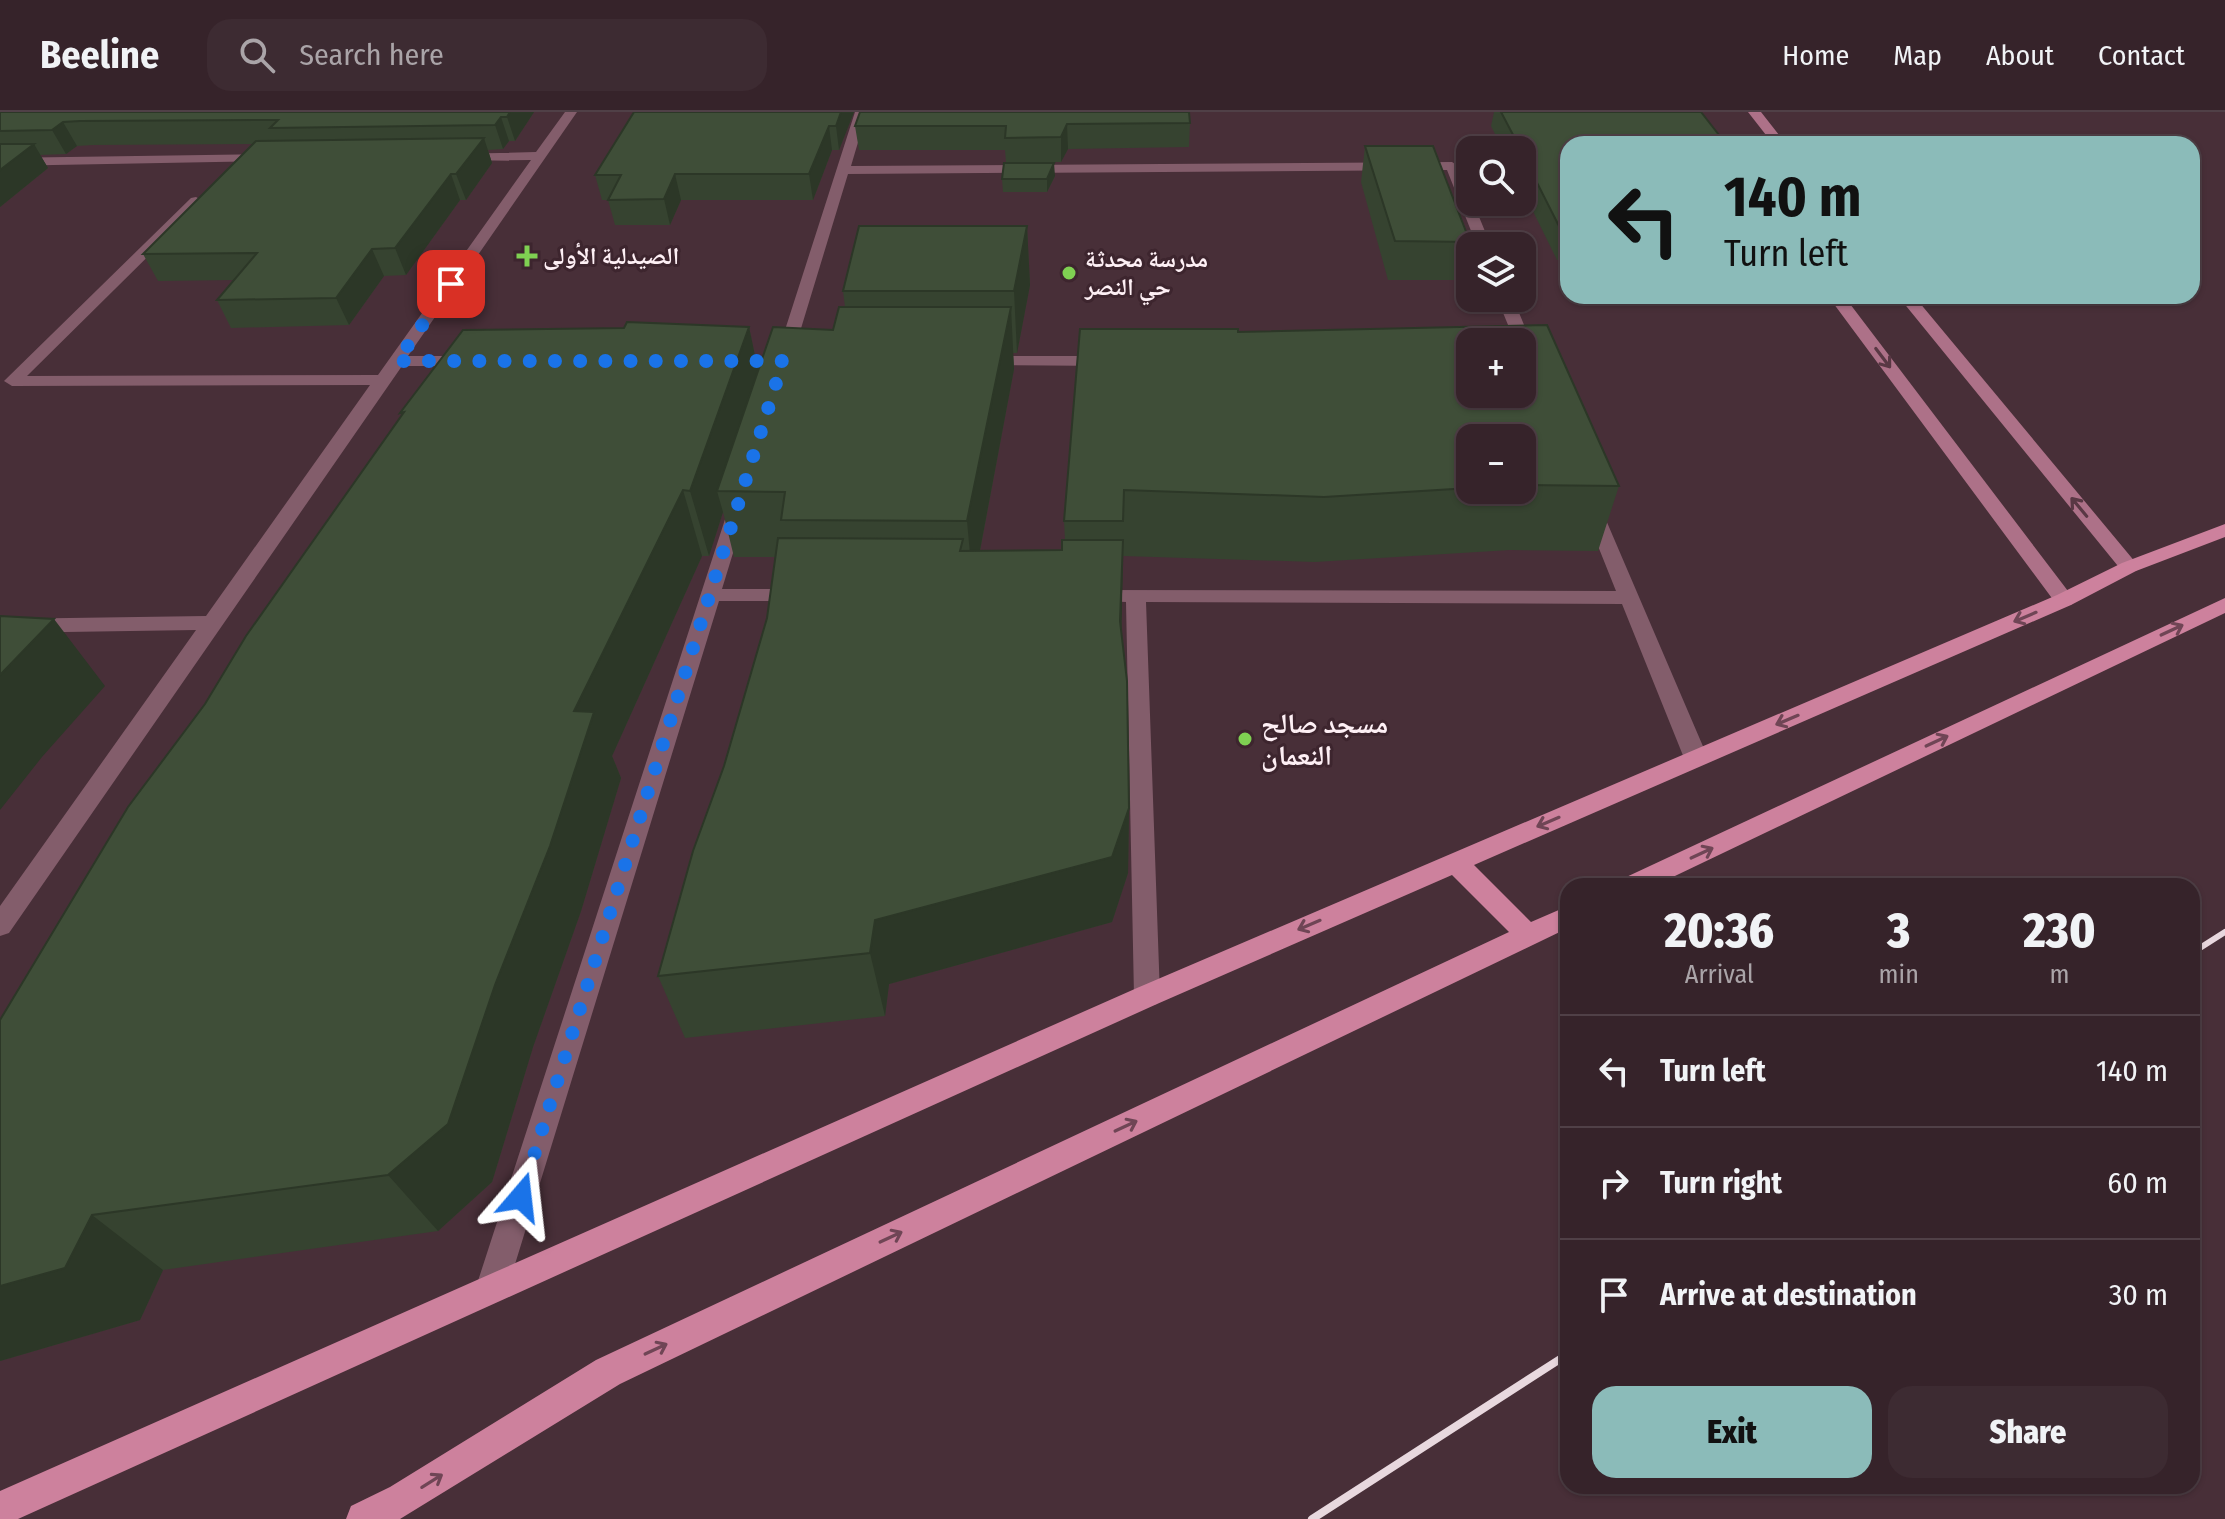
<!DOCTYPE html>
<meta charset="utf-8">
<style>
:root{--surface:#36232a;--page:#3d2b32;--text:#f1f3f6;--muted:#aaa4a8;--line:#504047;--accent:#8bbbb9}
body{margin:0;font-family:"Fira Sans Condensed","Noto Naskh Arabic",sans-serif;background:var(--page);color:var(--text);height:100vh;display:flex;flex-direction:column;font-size:30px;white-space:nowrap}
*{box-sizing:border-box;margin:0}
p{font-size:26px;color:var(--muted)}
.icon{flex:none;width:44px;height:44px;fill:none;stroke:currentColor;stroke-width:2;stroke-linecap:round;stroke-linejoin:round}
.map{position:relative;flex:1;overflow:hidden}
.side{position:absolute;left:1560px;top:766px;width:640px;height:616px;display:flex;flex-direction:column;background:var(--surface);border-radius:24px;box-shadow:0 2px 6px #0004,0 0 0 2px var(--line)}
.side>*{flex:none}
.banner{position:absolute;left:1560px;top:24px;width:640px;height:168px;border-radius:24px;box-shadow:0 2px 6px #0004,0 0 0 2px var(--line);background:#8bbbb9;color:#111;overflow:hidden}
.fabs{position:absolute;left:1456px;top:24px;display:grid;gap:16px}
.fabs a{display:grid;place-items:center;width:80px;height:80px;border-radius:16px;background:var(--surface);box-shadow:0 2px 6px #0004,0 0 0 2px var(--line);font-size:40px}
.pin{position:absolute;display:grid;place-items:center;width:68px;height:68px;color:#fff;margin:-34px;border-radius:16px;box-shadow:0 4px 12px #0006}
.me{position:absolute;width:88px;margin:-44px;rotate:17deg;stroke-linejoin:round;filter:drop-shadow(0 0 6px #0008)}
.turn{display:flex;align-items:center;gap:28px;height:168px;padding:0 32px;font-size:36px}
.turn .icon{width:104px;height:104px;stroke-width:2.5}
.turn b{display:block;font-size:56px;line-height:68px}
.eta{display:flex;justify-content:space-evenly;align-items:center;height:136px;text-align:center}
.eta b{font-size:48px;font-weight:800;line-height:56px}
.action{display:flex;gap:16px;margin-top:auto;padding:16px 32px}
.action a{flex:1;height:92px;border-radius:24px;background:var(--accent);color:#111;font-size:32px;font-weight:800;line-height:92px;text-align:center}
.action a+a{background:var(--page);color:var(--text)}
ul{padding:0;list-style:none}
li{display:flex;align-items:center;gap:24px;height:112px;padding:0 32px;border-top:2px solid var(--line)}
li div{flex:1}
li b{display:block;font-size:30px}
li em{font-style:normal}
header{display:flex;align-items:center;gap:48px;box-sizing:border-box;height:112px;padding:0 40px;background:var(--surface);border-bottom:2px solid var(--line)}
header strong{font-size:38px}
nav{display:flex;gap:44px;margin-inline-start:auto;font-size:28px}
.search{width:560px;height:72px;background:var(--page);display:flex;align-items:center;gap:20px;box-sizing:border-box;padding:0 28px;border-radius:24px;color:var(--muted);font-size:30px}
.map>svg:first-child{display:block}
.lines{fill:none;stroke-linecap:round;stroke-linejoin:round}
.street{fill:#835d6b;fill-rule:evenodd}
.secondary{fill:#ad7188;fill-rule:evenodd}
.primary{fill:#cd819d;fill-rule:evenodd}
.rail-far1{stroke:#e8d8de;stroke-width:6}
.rail{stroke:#e8d8de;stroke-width:8}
.wall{fill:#364330;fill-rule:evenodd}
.shaded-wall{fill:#2c3727}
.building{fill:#3f4e38;stroke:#2c3727;stroke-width:2;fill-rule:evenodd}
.oneway{stroke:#593844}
.oneway2{stroke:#6f4555}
.route{stroke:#1a73e8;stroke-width:14;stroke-dasharray:0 25.2}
.poi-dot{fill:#7fd052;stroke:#3d252e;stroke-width:3}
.labels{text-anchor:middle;stroke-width:6;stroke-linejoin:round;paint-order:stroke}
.far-poi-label{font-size:24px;font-weight:bold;fill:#fdeff4;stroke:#3d252e;text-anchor:start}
.poi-label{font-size:28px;font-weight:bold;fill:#fdeff4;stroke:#3d252e;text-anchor:start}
</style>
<header>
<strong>Beeline</strong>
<div class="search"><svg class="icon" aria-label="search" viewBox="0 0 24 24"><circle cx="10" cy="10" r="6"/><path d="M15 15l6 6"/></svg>Search here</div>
<nav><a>Home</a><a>Map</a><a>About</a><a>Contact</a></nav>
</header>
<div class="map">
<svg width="2225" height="1407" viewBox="0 0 2225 1407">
<rect width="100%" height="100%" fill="#482f38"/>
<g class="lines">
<path class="street" d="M 565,0 L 577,0 L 408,244 L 471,244 L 479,249 L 471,254 L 402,254 L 9,821 L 0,824 L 0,794 L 196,518 L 0,521 L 0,507 L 206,504 L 370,273 L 12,274 L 4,269 L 191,86 L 196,85 L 203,89 L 201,92 L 27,264 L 378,263 L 531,48 L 460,49 L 455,48 L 455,42 L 536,40 Z
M 855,0 L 867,0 L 851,54 L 1452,50 C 1463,55 1470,78 1470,90 L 1473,90 L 1491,134 L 1477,134 L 1447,58 L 848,62 L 792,246 L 784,251 L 778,249 L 776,246 Z
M 271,42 L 278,46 L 276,49 L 0,54 L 0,46 Z
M 1497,186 L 1513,186 L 1536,242 L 1534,245 L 1522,245 L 1522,230 L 1515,230 Z
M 983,244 L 1111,244 L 1119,249 L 1111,254 L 977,253 L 975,249 L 977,245 Z
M 739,386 L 748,392 L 722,477 L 804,477 L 814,483 L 804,489 L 719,489 L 508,1175 L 503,1186 L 492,1191 L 481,1186 L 476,1175 L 730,392 Z
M 1591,388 L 1600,394 L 1708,646 L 1704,652 L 1696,654 L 1688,652 L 1684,646 L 1622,492 L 1146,490 L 1160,884 L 1157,892 L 1147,895 L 1137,892 L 1134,884 L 1126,490 L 1086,488 L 1083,483 L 1086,478 L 1616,479 L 1582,394 Z"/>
<path class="secondary" d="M 1748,0 L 1761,0 L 1786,32 L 1773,32 Z
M 1828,184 L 1844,184 L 2071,483 L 2074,488 L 2071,493 L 2057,493 Z
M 1898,184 L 1914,184 L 2136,451 L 2139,455 L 2136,459 L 2122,459 Z"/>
<path class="primary" d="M 2225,412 L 2225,425 L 2136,459 L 2071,493 L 1474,753 L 1531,810 L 1568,794 L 1568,816 L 620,1272 L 400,1407 L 346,1407 L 351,1394 L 390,1375 L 596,1248 L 1509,820 L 1452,763 L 1157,892 L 18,1407 L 0,1407 L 0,1379 L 1137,876 L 2057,483 L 2122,451 Z
M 2225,486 L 2225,501 L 1654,774 L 1618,774 L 1622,767 Z"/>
<path class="rail-far1" d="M 2192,841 L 2225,820"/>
<path class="rail" d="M 1312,1407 L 1568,1242"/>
</g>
<path class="wall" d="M 0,0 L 534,0 L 515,29 L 509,29 L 503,37 L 488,38 L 492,51 L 466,88 L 460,88 L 406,163 L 384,164 L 349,213 L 231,216 L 217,188 L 234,168 L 158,169 L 143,142 L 252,32 L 93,33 L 77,34 L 66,42 L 40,43 L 48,56 L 0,95 Z
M 634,0 L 854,0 L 839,38 L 832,38 L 813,88 L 681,88 L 670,113 L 615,113 L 608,88 L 602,88 L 595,63 Z
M 1494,0 L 1701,0 L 1568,32 L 1568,148 L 1557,148 L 1522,77 L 1522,38 L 1503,38 L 1491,14 Z
M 1190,11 L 1189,35 L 1068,37 L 1061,50 L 1006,50 L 1005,38 L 859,38 L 855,14 Z
M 1365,34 L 1470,130 L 1463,168 L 1388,168 L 1361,70 Z
M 1055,64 L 1047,80 L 1003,80 L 1002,67 Z
M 859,114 L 1027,114 L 1030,173 L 1017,241 L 1013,241 L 1014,257 L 980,439 L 1062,438 L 1062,428 L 1065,428 L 1064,409 L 1080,217 L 1238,217 L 1238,220 L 1547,213 L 1619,374 L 1598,439 L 1510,438 L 1315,450 L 1123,444 L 1121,520 L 1127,569 L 1129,696 L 1128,761 L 1112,810 L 889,872 L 885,904 L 685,926 L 658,864 L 693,739 L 724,654 L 767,506 L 775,445 L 734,445 L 723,400 L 709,444 L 702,444 L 612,644 L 621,666 L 581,799 L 533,935 L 492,1070 L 438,1119 L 163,1158 L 140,1208 L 0,1249 L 0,908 L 128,695 L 205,592 L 246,524 L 402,305 L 400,301 L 463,218 L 624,216 L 627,210 L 749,215 L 758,258 L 773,215 L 833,218 L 839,195 L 845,195 L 843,179 ZM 1470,230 L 1522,230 L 1522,282 L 1470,282 ZM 1470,326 L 1522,326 L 1522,378 L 1470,378 Z"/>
<path class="shaded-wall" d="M 510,0 L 534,0 L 515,29 L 507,5 Z
M 841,0 L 854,0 L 839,38 L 836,14 Z
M 501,5 L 509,29 L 503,37 L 495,13 Z
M 63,10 L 77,34 L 66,42 L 52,18 Z
M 1067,12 L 1068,37 L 1061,50 L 1061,25 Z
M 829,14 L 832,38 L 813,88 L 809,62 Z
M 484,26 L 492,51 L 466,88 L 456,62 Z
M 34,32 L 48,56 L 0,95 L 0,58 Z
M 1054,51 L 1055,64 L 1047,80 L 1047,67 Z
M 451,62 L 460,88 L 406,163 L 395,136 Z
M 675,62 L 681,88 L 670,113 L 664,87 Z
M 1027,114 L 1030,173 L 1017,241 L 1014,179 Z
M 372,137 L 384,164 L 349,213 L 336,186 Z
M 1011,195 L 1014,257 L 973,475 L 967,409 Z
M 749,215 L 762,277 L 717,379 L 723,400 L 709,444 L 690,379 Z
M 683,378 L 702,444 L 612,644 L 621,666 L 581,799 L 533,935 L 492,1070 L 438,1119 L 388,1063 L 495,873 L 574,599 Z
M 1123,428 L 1122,494 L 1120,575 L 1120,509 Z
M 54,507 L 105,574 L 42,645 L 0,698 L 0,563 Z
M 1129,696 L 1128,761 L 1112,810 L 889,872 L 885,904 L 870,841 L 875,808 Z
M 92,1103 L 163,1158 L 140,1208 L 0,1249 L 0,1174 Z"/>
<path class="building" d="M 0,0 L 510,0 L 507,5 L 501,5 L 495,13 L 270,16 L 278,8 L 80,9 L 63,10 L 52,18 L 0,19 Z
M 634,0 L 841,0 L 836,14 L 829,14 L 809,62 L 675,62 L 664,87 L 608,88 L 621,63 L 595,63 Z
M 860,0 L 1189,0 L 1190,11 L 1067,12 L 1061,25 L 1005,26 L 1006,14 L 855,14 Z
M 1501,0 L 1701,0 L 1726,32 L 1568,32 L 1568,122 L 1563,122 L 1522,41 L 1522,38 L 1521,38 Z
M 484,26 L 456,62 L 451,62 L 395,136 L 372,137 L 336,186 L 217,188 L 257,141 L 143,142 L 256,29 Z
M 0,32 L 34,32 L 0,58 Z
M 1365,34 L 1433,34 L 1470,130 L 1395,129 Z
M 1004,51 L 1054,51 L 1047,67 L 1002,67 Z
M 859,114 L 1027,114 L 1014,179 L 843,179 Z
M 839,195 L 1011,195 L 967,409 L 781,408 L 785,380 L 717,379 L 773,215 L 833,218 Z
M 627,210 L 749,215 L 690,379 L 683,378 L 574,599 L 594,600 L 550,734 L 495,873 L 448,1012 L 388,1063 L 92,1103 L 65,1156 L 0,1174 L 0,908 L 128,695 L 205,592 L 246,524 L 404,300 L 400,301 L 463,218 L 624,216 Z
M 1547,213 L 1619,374 L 1522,373 L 1522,326 L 1470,326 L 1470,376 L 1324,385 L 1124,378 L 1123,409 L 1064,409 L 1080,217 L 1238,217 L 1238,220 ZM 1470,230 L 1522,230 L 1522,282 L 1470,282 Z
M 778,426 L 963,427 L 960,439 L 1062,438 L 1062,428 L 1123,428 L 1120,509 L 1127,569 L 1129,696 L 1112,745 L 875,808 L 870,841 L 658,864 L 693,739 L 724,654 L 767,506 Z
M 0,504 L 54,507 L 0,563 Z"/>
<defs><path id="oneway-shaft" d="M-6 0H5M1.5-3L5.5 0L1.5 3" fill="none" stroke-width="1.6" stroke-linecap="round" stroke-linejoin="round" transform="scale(2)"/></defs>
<g class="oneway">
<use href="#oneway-shaft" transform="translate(1883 246) rotate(53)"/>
<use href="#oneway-shaft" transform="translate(2079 395) rotate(-130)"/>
</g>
<g class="oneway2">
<use href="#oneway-shaft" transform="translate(2025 505) rotate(157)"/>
<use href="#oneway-shaft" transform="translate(2172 518) rotate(-25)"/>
<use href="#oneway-shaft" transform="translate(1787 608) rotate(157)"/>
<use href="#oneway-shaft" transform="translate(1937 629) rotate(-25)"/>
<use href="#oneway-shaft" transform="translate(1548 710) rotate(157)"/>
<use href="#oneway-shaft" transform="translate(1702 741) rotate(-25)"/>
<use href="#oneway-shaft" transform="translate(1309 813) rotate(157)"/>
<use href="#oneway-shaft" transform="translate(1126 1014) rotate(-25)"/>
<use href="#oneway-shaft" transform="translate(891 1125) rotate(-25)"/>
<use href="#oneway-shaft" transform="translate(656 1237) rotate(-25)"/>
<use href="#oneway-shaft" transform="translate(432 1369) rotate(-32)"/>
</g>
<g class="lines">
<path class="route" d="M 451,172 L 397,249 L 783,249 L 521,1085"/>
</g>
<g class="poi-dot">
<path d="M523 132h8v8h8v8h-8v8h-8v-8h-8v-8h8z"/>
<circle cx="1069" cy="161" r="8"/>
<circle cx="1245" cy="627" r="8"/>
</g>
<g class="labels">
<g class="far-poi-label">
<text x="543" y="152">الصيدلية الأولى</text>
<text x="1085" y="155">مدرسة محدثة<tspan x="1085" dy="28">حي النصر</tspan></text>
</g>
<g class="poi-label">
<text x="1261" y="621">مسجد صالح<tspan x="1261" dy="32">النعمان</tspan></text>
</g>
</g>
</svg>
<div class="fabs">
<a><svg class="icon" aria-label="search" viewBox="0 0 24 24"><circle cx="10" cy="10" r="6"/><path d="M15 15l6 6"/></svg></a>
<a><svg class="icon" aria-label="layers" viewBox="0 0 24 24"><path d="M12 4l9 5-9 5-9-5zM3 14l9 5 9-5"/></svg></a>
<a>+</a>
<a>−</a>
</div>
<div class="pin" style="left:451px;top:172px;background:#d93025"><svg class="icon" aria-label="arrive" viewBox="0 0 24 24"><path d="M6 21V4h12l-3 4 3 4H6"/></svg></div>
<svg class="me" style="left:521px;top:1085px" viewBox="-20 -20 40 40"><path d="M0-17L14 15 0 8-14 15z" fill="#1a73e8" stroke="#fff" stroke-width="4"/></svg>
<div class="banner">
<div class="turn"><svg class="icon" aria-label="left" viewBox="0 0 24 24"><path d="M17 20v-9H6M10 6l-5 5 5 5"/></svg><div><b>140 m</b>Turn left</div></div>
</div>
<section class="side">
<div class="eta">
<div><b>20:36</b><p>Arrival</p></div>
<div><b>3</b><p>min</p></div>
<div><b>230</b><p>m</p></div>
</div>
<ul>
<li><svg class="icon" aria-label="left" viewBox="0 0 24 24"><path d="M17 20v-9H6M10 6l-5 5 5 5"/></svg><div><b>Turn left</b></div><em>140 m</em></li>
<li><svg class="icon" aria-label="right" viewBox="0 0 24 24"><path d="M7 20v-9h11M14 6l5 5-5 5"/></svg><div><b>Turn right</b></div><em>60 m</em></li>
<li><svg class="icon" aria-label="arrive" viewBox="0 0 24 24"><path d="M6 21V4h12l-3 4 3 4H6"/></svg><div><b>Arrive at destination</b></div><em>30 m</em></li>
</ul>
<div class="action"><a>Exit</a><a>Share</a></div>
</section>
</div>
